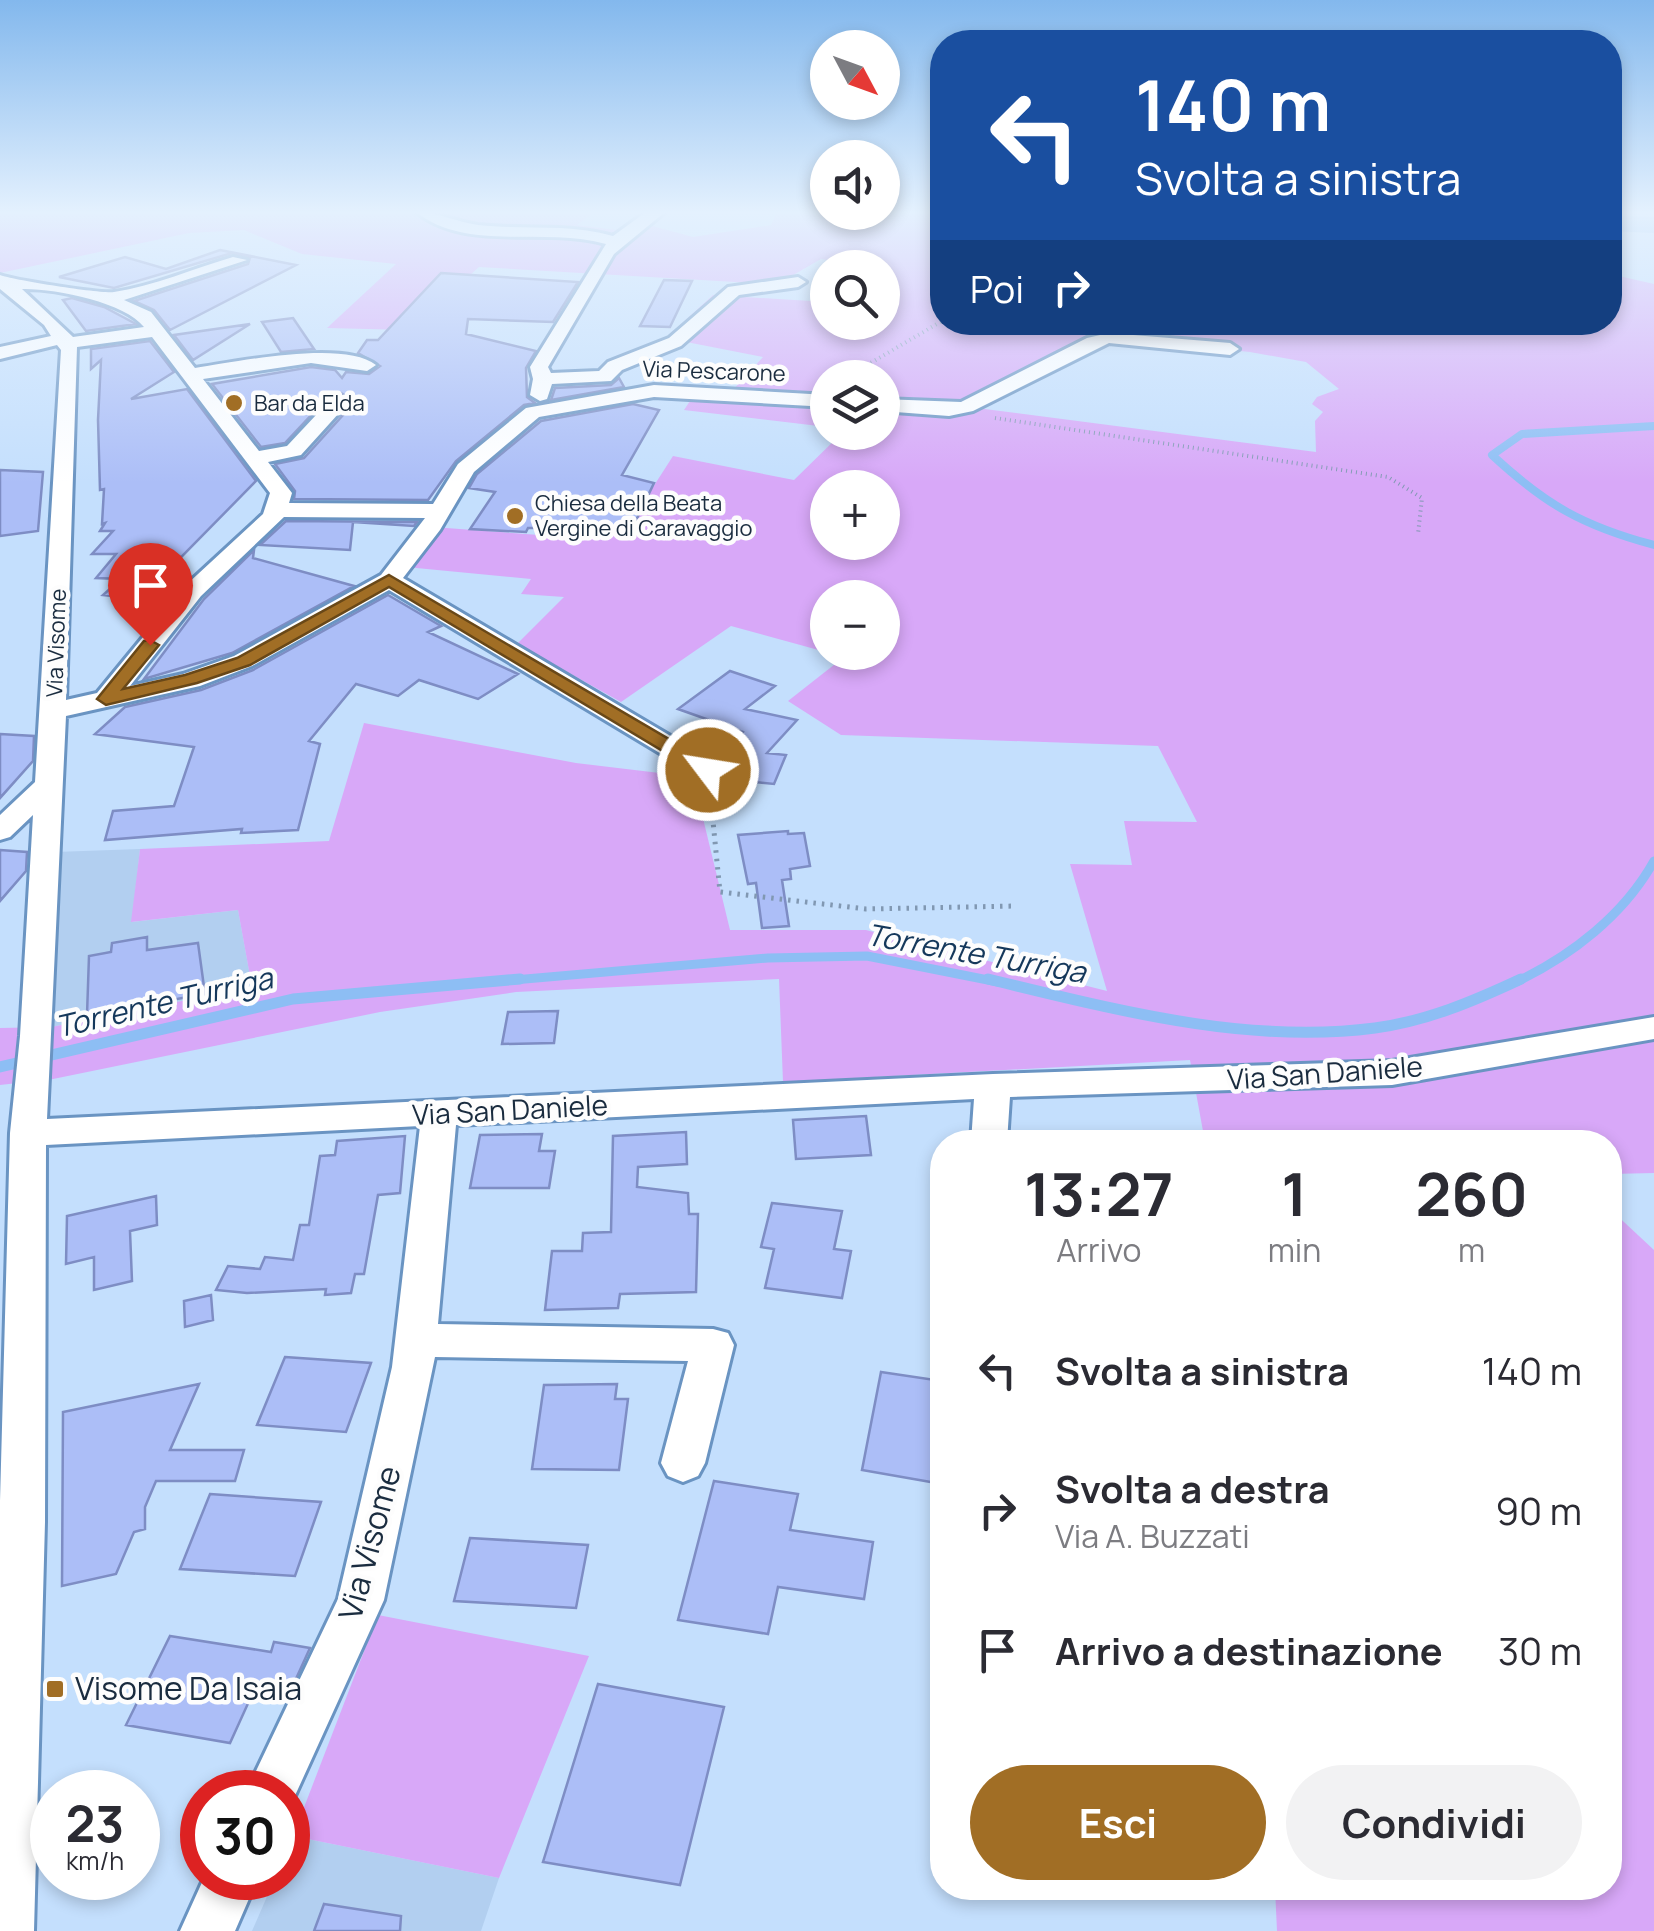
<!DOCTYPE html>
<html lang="it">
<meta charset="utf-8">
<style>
:root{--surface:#fff;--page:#f2f2f3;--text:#2b2b33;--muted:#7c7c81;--accent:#a16e25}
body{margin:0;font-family:Manrope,sans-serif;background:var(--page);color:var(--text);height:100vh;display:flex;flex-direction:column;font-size:38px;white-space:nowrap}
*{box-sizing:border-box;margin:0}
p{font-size:32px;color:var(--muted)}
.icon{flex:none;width:55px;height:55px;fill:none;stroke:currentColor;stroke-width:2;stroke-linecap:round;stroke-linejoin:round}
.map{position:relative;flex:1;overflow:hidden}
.drawer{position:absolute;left:930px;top:1130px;width:692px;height:770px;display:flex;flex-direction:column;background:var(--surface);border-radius:40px;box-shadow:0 5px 15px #0003}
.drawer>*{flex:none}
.hud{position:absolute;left:930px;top:30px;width:692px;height:305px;border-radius:40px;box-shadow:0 5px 15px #0003;background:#1a4fa0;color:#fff;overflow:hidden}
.needle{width:65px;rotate:131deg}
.buttons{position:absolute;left:810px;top:30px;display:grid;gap:20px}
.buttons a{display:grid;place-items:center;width:90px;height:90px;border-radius:50%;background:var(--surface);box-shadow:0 5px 15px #0003;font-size:50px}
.speed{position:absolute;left:30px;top:1770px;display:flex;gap:20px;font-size:50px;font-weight:700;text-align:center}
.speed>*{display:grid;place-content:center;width:130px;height:130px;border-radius:50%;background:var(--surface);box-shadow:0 5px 15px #0003;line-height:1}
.speed small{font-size:25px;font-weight:400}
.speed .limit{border:15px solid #d22;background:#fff;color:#111}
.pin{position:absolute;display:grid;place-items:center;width:85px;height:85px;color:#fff;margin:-102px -42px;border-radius:50% 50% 50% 0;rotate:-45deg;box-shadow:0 0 10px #0007}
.pin .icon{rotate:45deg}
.me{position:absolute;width:110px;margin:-55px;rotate:301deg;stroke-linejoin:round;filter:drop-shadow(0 0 8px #0008)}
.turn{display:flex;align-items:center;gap:35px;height:210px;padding:0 40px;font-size:45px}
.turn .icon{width:130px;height:130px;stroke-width:2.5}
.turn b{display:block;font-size:70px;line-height:85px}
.then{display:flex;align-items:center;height:95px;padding:0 40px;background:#0003;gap:20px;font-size:38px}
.eta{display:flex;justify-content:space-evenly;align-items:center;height:170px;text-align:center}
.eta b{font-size:60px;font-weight:700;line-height:70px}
.action{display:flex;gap:20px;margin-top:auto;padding:20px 40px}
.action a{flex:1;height:115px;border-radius:60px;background:var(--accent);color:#fff;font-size:40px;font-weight:700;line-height:115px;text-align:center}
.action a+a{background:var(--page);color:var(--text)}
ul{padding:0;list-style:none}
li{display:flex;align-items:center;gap:30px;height:140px;padding:0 40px}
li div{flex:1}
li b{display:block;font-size:38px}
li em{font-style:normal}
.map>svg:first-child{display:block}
.built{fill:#b2cff0}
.green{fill:#d8a8f8;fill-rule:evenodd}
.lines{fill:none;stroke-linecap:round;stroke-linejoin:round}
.stream-far2{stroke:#8dbef4;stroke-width:8}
.stream-far1{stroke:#8dbef4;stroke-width:9}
.stream{stroke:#8dbef4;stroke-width:11}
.river{fill:#8dbef4;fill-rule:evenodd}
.building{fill:#acbef7;stroke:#7e8dc4;stroke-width:2.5}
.minor-casing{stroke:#6a94c2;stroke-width:6}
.path-far1{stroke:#8198b2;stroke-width:4;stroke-dasharray:1 4;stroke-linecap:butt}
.path{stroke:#8198b2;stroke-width:5;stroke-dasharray:2.5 6;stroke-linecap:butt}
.minor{fill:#fff;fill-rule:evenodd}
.route{fill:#a16e25;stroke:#694818;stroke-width:2.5}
.poi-dot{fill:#a16e25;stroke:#fdfdfd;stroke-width:4}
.labels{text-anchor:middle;stroke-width:9;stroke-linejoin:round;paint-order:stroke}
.far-street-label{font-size:22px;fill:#1a2c3f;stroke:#fdfdfd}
.far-poi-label{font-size:22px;fill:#1a2c3f;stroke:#fdfdfd;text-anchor:start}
.street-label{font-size:28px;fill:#1a2c3f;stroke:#fdfdfd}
.water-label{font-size:30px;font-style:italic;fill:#15385b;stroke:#fdfdfd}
.near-street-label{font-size:32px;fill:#1a2c3f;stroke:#fdfdfd}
.near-poi-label{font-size:32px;fill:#1a2c3f;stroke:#fdfdfd;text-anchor:start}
</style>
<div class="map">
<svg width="1654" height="1931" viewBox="0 0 1654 1931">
<rect width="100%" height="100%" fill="#c4dffd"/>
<path class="built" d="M 140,849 L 132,922 L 238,910 L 252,987 L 51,1027 L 55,852 Z
M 293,1836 L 499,1878 L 481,1931 L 252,1931 L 275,1878 L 288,1878 L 288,1848 Z"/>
<path class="green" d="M 0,212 L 595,212 L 577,225 L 632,232 L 645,224 L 693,237 L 771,225 L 777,212 L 942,212 L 942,322 L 1610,322 L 1610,274 L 1654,284 L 1654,1173 L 1610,1174 L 1610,1142 L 1205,1142 L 1190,1060 L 783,1082 L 779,979 L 516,992 L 380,1012 L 53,1079 L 0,1085 L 0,1028 L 51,1027 L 252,987 L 238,910 L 131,922 L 140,849 L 329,841 L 364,723 L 576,763 L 693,777 L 730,930 L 866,930 L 1107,991 L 1070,864 L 1132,865 L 1124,821 L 1197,822 L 1158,746 L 841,735 L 788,701 L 844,657 L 731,626 L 621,702 L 517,644 L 564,597 L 521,594 L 531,579 L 406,567 L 433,527 L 553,536 L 576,509 L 648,495 L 673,456 L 794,480 L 842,433 L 882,432 L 882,378 L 828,378 L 827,427 L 684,410 L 698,389 L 731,392 L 763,357 L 666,338 L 713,295 L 827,302 L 828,322 L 882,322 L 885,268 L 821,259 L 788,278 L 753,283 L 479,267 L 408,330 L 327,328 L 396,264 L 302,254 L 244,230 L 189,233 L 0,273 ZM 1109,338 L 1250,352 L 1306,362 L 1339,389 L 1317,397 L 1312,404 L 1323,412 L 1315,421 L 1316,452 L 969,407 ZM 828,488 L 882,488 L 882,542 L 828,542 ZM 828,598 L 882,598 L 882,652 L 828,652 Z
M 1610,1209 L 1654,1250 L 1654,1931 L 1277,1931 L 1275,1888 L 1610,1888 Z
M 378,1615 L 589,1656 L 499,1878 L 293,1836 Z"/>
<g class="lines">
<path class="stream-far2" d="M 1654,426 L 1522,434 L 1492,455 C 1546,505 1583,526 1654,545"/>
<path class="stream-far1" d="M 491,982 L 768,958 L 867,956 L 998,982
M 1516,982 C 1571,956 1624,915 1654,861"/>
<path class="stream" d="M 988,979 C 1113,1009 1246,1045 1375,1028 C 1427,1021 1474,1001 1521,979
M 0,1067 L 293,999 L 520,979"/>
<path class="river" d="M 1610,215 L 1654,217 L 1654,233 L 1610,231 Z"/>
</g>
<path class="building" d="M 220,250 L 296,265 L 170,330 L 154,310 L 134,301 L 248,264 L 250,258 L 232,253 L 114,288 L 59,277 L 125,257 L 166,269 Z
M 441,273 L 578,282 L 553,322 L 468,319 L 466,334 L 536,351 L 526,368 L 527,397 L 535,403 L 524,405 L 456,461 L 428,500 L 294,499 L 295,491 L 275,464 L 304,458 L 352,405 L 351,399 L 341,393 L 331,394 L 285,443 L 261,447 L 212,384 L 311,367 L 335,370 L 342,378 L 346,372 L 369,374 L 380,366 L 358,353 L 367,340 L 378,340 Z
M 664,280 L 692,281 L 670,327 L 640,326 Z
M 72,298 L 104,307 L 136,324 L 86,331 L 63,300 Z
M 293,318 L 314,349 L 281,352 L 262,322 Z
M 250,324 L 193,360 L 174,335 Z
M 150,341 L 174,372 L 131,399 L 187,389 L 256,481 L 140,599 L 103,595 L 121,579 L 96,578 L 116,554 L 92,554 L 113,531 L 100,531 L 105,523 L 102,524 L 104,489 L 100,490 L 98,420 L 101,360 L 91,369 L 91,349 Z
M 619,378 L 624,387 L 551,400 L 555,388 L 611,385 Z
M 633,404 L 659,410 L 622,475 L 654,483 L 631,531 L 547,522 L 543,528 L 528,528 L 526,532 L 470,529 L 495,492 L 469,488 L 477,474 L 541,421 Z
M 0,470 L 43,472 L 38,531 L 0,536 Z
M 286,521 L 417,522 L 414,526 L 353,522 L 350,550 L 260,545 Z
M 254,550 L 253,558 L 354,586 L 232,653 L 144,679 L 204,599 Z
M 388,595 L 441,626 L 428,632 L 518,674 L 478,699 L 419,680 L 398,696 L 356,684 L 309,741 L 320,744 L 298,830 L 241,833 L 242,829 L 105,840 L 113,811 L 174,806 L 194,747 L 95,734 L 125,707 L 201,690 L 253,670 Z
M 730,671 L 775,686 L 745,709 L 797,720 L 767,753 L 786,755 L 774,784 L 737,780 L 744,766 L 729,764 L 743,732 L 678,709 Z
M 0,734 L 34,736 L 33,761 L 0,798 Z
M 788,831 L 788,834 L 804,833 L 810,866 L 790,869 L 791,879 L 782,880 L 789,926 L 762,928 L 756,883 L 748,884 L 738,835 Z
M 0,850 L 27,852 L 26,871 L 0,901 Z
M 147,937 L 147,950 L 198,943 L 205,994 L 87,1015 L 89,956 L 111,952 L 112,943 Z
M 558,1011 L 554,1043 L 502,1044 L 508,1012 Z
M 866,1116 L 871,1155 L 796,1159 L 793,1120 Z
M 686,1132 L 687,1164 L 638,1167 L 637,1187 L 688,1193 L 689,1214 L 698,1214 L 696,1292 L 620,1294 L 618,1308 L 545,1310 L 552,1251 L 582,1251 L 583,1233 L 611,1232 L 613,1136 Z
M 542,1134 L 539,1151 L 555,1151 L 549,1188 L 470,1188 L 480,1135 Z
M 405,1136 L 400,1193 L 378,1195 L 364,1274 L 355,1274 L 351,1293 L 325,1295 L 326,1289 L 247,1293 L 216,1290 L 228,1266 L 260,1269 L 265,1257 L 293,1260 L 300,1225 L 309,1225 L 320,1156 L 335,1155 L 337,1141 Z
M 156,1196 L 157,1225 L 130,1231 L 132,1281 L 94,1290 L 94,1257 L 66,1264 L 67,1216 Z
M 772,1203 L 842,1211 L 834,1249 L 851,1251 L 842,1298 L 765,1288 L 774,1249 L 761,1247 Z
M 211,1295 L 213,1320 L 185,1327 L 184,1301 Z
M 285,1357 L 371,1363 L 346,1432 L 257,1425 Z
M 881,1372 L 942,1381 L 942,1484 L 862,1470 Z
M 199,1384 L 170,1450 L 244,1450 L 235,1481 L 156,1481 L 145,1507 L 145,1529 L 134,1532 L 116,1574 L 62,1586 L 63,1412 Z
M 617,1384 L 615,1399 L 628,1399 L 619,1470 L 532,1469 L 544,1385 Z
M 714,1481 L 798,1494 L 790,1530 L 873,1542 L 864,1599 L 778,1587 L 768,1634 L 678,1620 Z
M 210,1494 L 321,1502 L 295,1576 L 180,1569 Z
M 470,1538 L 588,1545 L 576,1608 L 454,1601 Z
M 170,1636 L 271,1652 L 274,1642 L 310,1648 L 290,1692 L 255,1688 L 230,1743 L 126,1725 Z
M 598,1684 L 724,1707 L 680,1885 L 543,1862 Z
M 324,1904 L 401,1916 L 400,1931 L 314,1931 Z"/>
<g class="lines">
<g class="minor-casing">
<path id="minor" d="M 416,212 C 438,212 456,222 478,225 C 524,230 568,223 613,236 L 646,212 L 665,212 L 614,254 L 548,367 L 551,373 L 599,371 L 608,362 L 669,338 L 728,287 L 798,277 L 806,282 L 798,287 L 739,295 L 681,346 L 622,370 L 611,381 L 552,384 L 547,399 L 540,401 L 530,395 L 533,379 L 530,367 L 606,244 C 545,226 468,253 416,212 Z
M 233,257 L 247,260 L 124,300 L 151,312 L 195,368 C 236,362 344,339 376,365 L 367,371 L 311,363 L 203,379 L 259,451 L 287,446 L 332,398 L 339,396 L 349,402 L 301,455 L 268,462 L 292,493 L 289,503 L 433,504 L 458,464 L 526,408 L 654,385 L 828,395 L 828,407 L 654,397 L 539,417 L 474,472 L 440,530 L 403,578 L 718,764 L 722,770 L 718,776 L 698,776 L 389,590 L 252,666 L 200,686 L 66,716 L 47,1119 L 993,1074 L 1392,1061 L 1654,1017 L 1654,1039 L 1392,1085 L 1010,1097 L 1007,1142 L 971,1142 L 974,1099 L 456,1125 L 438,1324 L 713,1329 L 728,1333 L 734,1345 L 705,1463 L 698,1476 L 683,1482 L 668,1476 L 661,1463 L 688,1361 L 435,1357 L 384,1600 L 288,1811 L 288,1792 L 246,1792 L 338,1599 L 392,1367 L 420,1126 L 46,1145 L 45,1522 L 34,1931 L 0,1931 L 0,1501 L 10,1133 L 20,1036 L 33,815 L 10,837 L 0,840 L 0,815 L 35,782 L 61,350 L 57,345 L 0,359 L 0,347 L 51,336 L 44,325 L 0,289 L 0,275 C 13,280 101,294 114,292 C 154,286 195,268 233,257 ZM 22,289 C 53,288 125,302 144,327 L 73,337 ZM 152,337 L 270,493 L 263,514 L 185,586 L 97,693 L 66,700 L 77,347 ZM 284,517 L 425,518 L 381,575 L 234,656 L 183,674 L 130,686 L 201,596 Z
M 1109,333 L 1230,343 L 1239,349 L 1230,355 L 1109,343 L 973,411 L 949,416 L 882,411 L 882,399 L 961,402 L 1087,338 Z
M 204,1878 L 258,1878 L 235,1931 L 180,1931 Z"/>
</g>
<path class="path-far1" d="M 845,378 L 942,321
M 995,418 L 1388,477 L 1422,498 L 1418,534"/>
<path class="path" d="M 710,791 L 720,892 L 866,909 L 1016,906"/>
<use href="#minor" class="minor"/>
</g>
<linearGradient id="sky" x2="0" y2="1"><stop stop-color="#83b8ed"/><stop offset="0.44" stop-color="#e4f1fe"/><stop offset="1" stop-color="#e4f1fe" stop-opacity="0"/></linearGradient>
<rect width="1654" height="483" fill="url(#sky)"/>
<path class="route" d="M 389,575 L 715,766 L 718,770 L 708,776 L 701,774 L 389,587 L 250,665 L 197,683 L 106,705 L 97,699 L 144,641 L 150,640 L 159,645 L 123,689 L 185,675 L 237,658 Z"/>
<g class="poi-dot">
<circle cx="234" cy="403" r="10"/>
<circle cx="515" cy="516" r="10"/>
<rect x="45" y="1679" width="20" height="20" rx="5"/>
</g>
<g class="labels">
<g class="far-street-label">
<text transform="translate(714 371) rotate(2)" y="8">Via Pescarone</text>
<text transform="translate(56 643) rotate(-88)" y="8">Via Visome</text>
</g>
<g class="far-poi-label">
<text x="254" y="411">Bar da Elda</text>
<text x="535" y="511">Chiesa della Beata<tspan x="535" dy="25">Vergine di Caravaggio</tspan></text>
</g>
<g class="street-label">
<text transform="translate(1325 1073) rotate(-4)" y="10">Via San Daniele</text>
<text transform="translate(510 1110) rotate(-3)" y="10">Via San Daniele</text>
</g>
<g class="water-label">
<text transform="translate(976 954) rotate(10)" y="10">Torrente Turriga</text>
<text transform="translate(164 1003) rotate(-13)" y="10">Torrente Turriga</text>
</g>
<g class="near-street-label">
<text transform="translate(370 1543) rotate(-75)" y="11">Via Visome</text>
</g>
<g class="near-poi-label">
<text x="75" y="1700">Visome Da Isaia</text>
</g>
</g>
</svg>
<div class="buttons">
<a><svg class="needle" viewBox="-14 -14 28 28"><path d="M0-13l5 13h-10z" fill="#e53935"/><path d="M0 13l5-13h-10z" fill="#7c7c81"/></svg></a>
<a><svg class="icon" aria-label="sound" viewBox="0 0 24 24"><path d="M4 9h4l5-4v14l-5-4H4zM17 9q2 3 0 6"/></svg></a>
<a><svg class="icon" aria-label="search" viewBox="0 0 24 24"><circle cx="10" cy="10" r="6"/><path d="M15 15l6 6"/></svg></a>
<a><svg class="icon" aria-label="layers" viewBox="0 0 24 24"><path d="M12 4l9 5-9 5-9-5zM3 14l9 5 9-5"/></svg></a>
<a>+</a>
<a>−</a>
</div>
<div class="speed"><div>23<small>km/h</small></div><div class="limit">30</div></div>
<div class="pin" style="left:150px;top:645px;background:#d93025"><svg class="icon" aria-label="arrive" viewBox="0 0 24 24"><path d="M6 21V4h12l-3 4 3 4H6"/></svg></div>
<svg class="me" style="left:708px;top:770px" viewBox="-20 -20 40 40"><circle r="17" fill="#a16e25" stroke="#fff" stroke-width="3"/><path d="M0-11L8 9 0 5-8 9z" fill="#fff"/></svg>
<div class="hud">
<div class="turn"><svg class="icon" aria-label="left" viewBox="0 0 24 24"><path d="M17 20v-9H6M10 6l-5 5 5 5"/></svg><div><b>140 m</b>Svolta a sinistra</div></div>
<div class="then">Poi<svg class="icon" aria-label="right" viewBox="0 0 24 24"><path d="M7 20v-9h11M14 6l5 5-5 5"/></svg></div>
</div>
<section class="drawer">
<div class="eta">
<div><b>13:27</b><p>Arrivo</p></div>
<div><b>1</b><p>min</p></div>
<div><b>260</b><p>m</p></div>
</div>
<ul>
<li><svg class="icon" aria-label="left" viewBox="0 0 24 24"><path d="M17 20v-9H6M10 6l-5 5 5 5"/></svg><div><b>Svolta a sinistra</b></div><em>140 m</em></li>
<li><svg class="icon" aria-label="right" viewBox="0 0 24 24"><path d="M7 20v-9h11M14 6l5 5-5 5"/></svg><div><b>Svolta a destra</b><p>Via A. Buzzati</p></div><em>90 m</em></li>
<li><svg class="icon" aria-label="arrive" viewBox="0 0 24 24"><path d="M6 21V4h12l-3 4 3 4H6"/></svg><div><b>Arrivo a destinazione</b></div><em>30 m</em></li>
</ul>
<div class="action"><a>Esci</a><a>Condividi</a></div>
</section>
</div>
